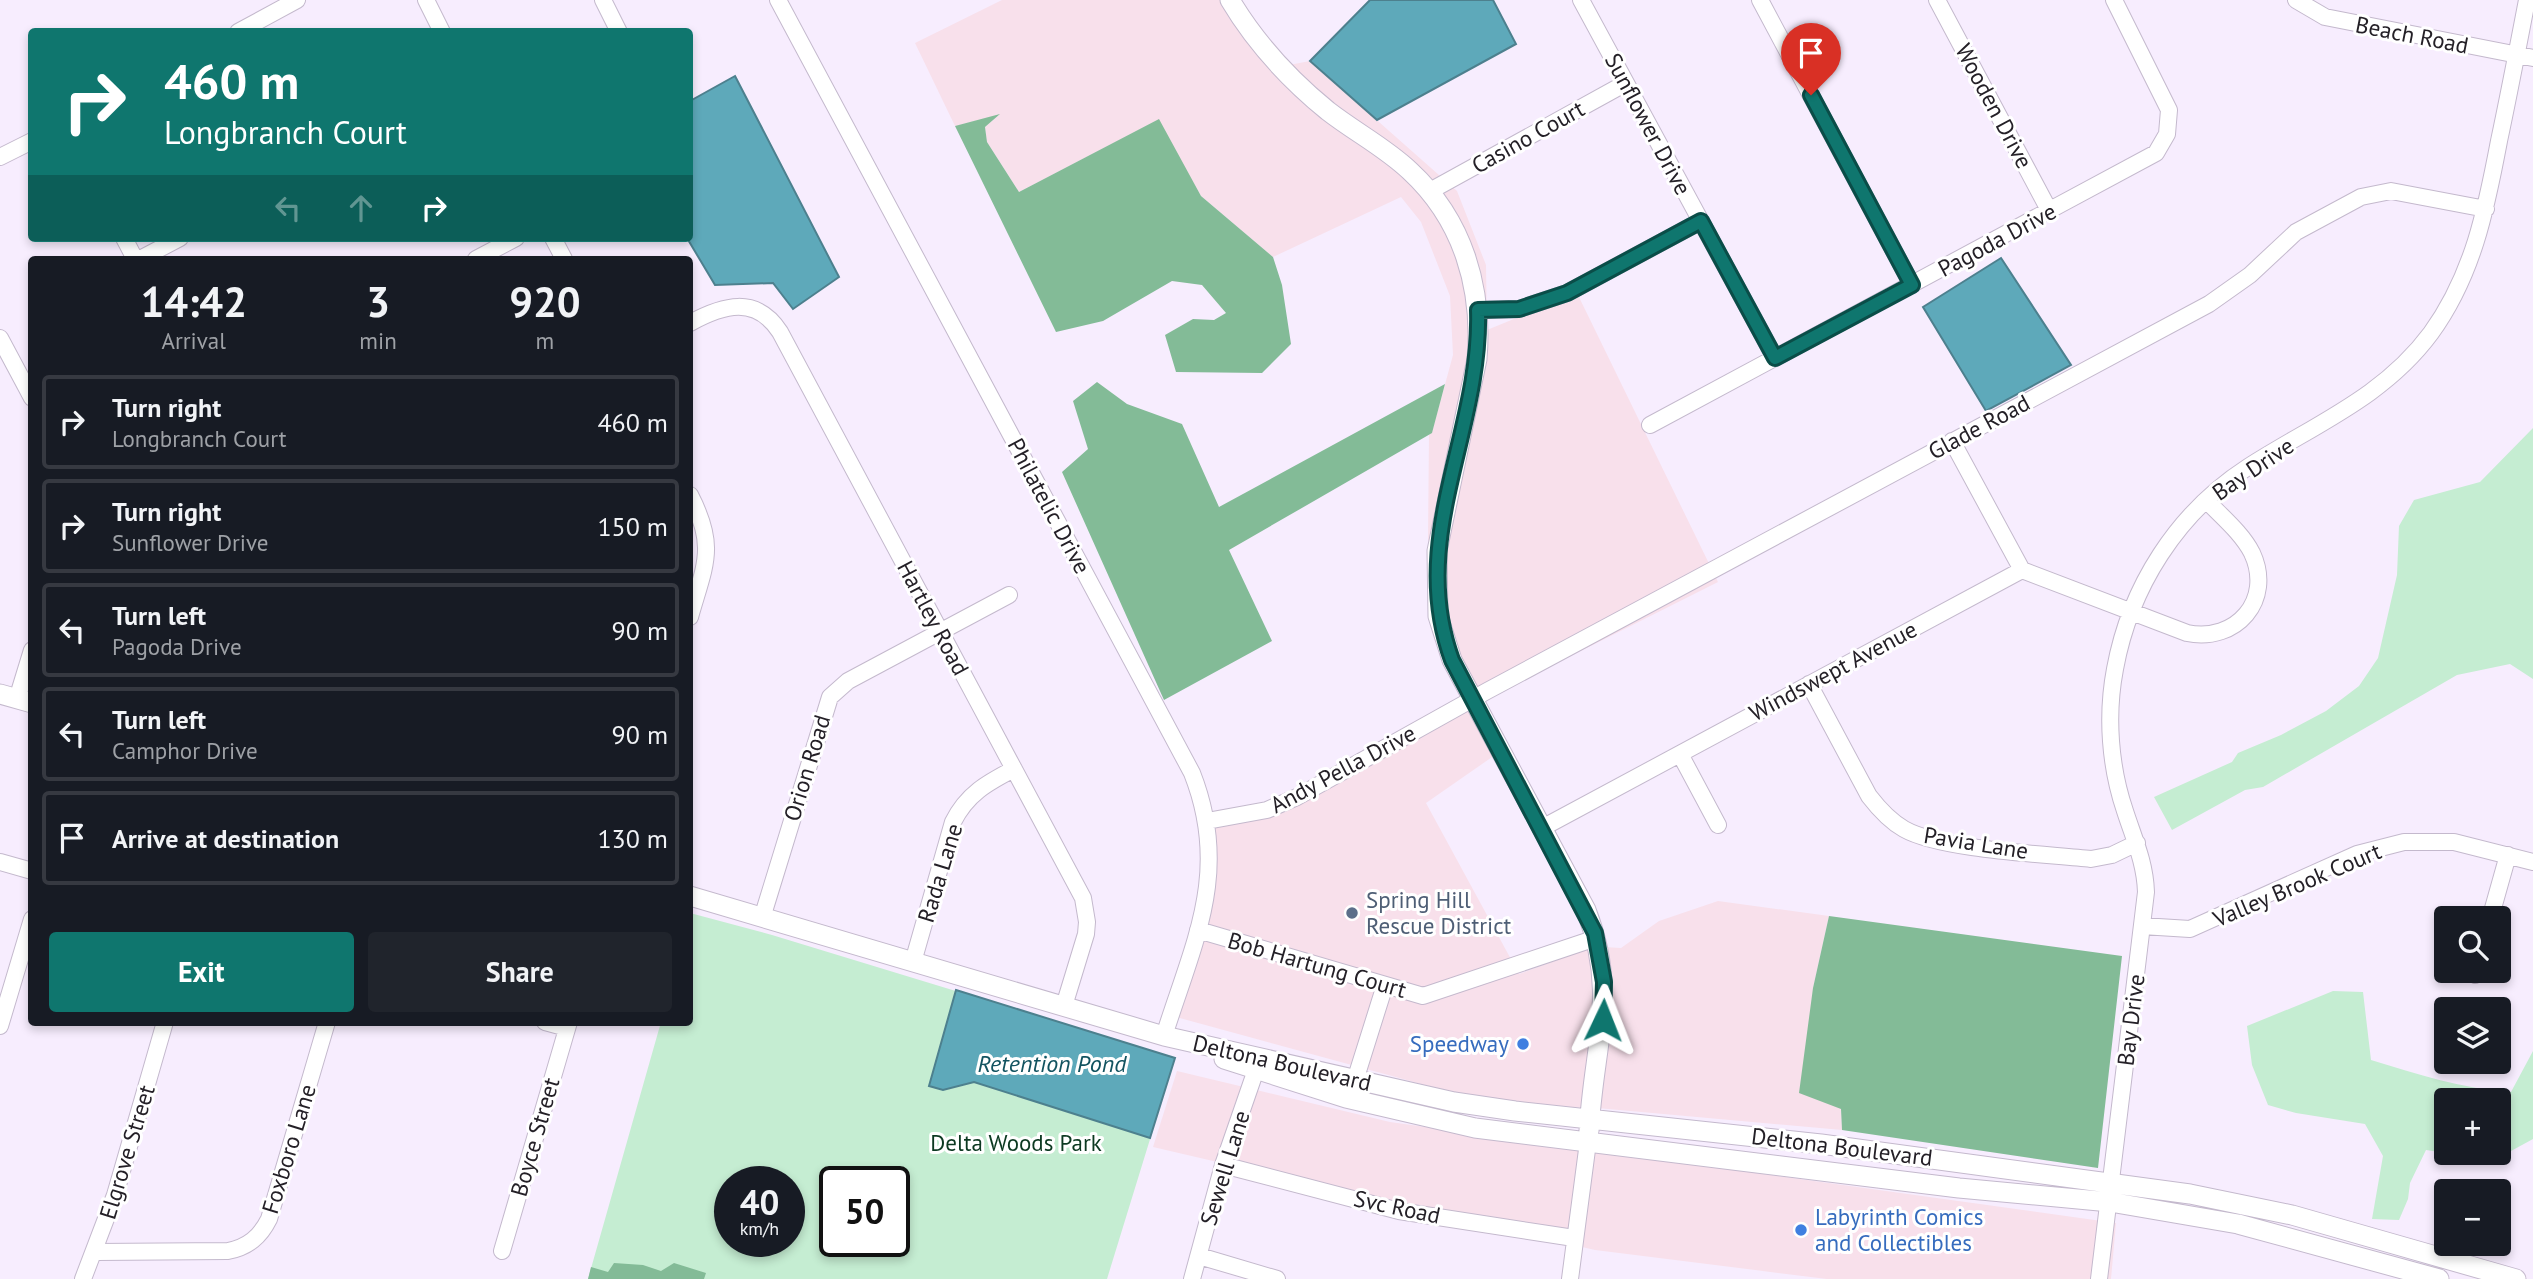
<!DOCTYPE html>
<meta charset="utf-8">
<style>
:root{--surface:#171b24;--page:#20242c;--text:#f1f3f6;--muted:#9ea1a6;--line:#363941;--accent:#0f766e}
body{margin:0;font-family:"PT Sans",sans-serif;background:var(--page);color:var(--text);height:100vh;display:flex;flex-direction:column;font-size:26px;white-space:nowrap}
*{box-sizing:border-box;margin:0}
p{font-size:23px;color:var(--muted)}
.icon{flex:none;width:38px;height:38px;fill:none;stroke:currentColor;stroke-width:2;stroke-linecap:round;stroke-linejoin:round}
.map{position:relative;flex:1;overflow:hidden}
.details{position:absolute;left:28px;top:256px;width:665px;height:770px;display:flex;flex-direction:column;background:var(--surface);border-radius:7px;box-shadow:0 4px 10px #0003}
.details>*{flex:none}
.banner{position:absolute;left:28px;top:28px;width:665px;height:214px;border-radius:7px;box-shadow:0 4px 10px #0003;background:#0f766e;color:#fff;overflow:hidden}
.tools{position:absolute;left:2434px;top:906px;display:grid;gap:14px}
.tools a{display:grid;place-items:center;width:77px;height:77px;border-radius:7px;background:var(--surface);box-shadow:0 4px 10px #0003;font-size:35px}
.speed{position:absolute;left:714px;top:1166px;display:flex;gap:14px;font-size:35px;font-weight:700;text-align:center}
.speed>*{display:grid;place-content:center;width:91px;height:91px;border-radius:50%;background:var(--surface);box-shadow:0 4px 10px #0003;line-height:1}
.speed small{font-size:18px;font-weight:400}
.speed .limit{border:4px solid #111;border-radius:10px;background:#fff;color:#111}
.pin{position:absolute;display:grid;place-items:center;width:60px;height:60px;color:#fff;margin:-72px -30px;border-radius:50% 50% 50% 0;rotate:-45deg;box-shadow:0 0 7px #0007}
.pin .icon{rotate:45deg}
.me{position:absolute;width:77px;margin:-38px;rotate:2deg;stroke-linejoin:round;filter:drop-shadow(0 0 5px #0008)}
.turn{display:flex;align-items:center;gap:24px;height:147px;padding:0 21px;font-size:32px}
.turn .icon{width:91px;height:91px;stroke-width:2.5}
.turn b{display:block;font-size:49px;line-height:60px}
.lanes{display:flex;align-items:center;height:66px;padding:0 21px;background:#0003;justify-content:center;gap:35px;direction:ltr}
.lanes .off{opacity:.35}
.eta{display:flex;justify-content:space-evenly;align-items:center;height:119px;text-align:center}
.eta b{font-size:42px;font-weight:700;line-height:49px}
.action{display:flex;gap:14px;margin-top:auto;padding:14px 21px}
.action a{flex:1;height:80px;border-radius:7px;background:var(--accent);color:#fff;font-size:28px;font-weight:700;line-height:80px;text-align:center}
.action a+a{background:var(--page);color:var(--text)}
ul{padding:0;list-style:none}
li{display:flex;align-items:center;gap:21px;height:94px;margin:0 14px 10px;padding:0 7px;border:4px solid var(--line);border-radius:7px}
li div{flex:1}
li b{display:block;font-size:26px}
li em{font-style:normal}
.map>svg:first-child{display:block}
.commercial{fill:#f8e0eb}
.green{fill:#c5edd2;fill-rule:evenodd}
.forest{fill:#83bb97}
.water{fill:#5ea9ba;stroke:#4d808e;stroke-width:2}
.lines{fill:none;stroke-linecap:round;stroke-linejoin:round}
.minor-casing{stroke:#c4b9cd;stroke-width:18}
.major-casing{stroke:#c4b9cd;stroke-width:21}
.minor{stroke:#fff;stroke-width:16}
.major{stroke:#fff;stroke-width:19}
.route-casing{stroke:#0a4d48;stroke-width:18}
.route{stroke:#0f766e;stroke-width:12}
.service-dot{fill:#5c6f8a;stroke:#fff;stroke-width:2.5}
.shop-dot{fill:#3f7fe0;stroke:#fff;stroke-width:2.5}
.labels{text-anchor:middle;stroke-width:6;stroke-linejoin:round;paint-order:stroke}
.street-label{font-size:23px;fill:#242027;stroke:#fff}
.service-label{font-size:23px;fill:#4e5e75;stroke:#fff;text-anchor:start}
.shop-label{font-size:23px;fill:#366cbe;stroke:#fff;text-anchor:end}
.park-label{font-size:23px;fill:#0c3921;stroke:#fff}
.water-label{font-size:24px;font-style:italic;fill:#125360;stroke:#fff}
</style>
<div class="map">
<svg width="2533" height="1279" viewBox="0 0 2533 1279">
<rect width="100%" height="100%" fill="#f7edfe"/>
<path class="commercial" d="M 1002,0 L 1220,0 L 1233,16 L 1424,195 L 1459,255 L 1473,336 L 1431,553 L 1428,539 L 1429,435 L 1432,432 L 1453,355 L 1450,296 L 1421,222 L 1401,197 L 1273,257 L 1201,196 L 1158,120 L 1019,192 L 987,142 L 985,127 L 999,115 L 955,126 L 915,43 Z
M 1310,61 L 1457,191 L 1486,265 L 1487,330 L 1577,293 L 1718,582 L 1481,701 L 1449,635 L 1441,571 L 1475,393 L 1471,251 L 1359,127 L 1289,65 Z
M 1460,690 L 1495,755 L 1426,803 L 1519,974 L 1592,947 L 1598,983 L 1585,1108 L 1480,1100 L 1176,1017 L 1201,895 L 1214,811 L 1248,815 L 1464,705 Z
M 1718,901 L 1829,916 L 1813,988 L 1841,1109 L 1842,1130 L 1597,1108 L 1605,947 L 1621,948 L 1659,921 Z
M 1177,1071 L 1390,1122 L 2116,1223 L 2111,1279 L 1827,1279 L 1595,1250 L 1153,1147 Z"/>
<path class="green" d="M 2533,428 L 2533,679 L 2510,664 L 2457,675 L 2263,787 L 2245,790 L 2172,830 L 2154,797 L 2232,762 L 2238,753 L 2281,735 L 2326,711 L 2359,686 L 2378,658 L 2397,575 L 2399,526 L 2414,500 L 2480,482 Z
M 690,913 L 772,935 L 1175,1058 L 1107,1279 L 588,1279 L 661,1022 L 690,1022 ZM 730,1181 L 789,1181 L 789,1241 L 730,1241 ZM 835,1181 L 894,1181 L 894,1241 L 835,1241 Z
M 2333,991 L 2363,992 L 2371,1060 C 2417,1074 2463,1089 2511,1092 L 2533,1051 L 2533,1139 L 2500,1157 L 2448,1153 L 2499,1153 L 2499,1101 L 2446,1101 L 2446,1153 L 2426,1150 L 2410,1183 L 2408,1199 L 2399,1220 L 2372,1219 L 2383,1156 L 2365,1124 L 2296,1113 L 2268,1105 L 2252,1065 L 2247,1026 Z"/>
<path class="forest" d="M 1000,114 L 985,127 L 987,142 L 1019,192 L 1159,119 L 1201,196 L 1273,257 L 1282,285 L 1291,344 L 1262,373 L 1176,372 L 1165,335 L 1193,319 L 1214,320 L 1226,313 L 1202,285 L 1172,281 L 1103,321 L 1056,332 L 955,126 Z
M 1097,382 L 1127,404 L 1182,424 L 1219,507 L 1445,384 L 1432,433 L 1229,550 L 1272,641 L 1164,700 L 1062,472 L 1088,449 L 1073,401 Z
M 1829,916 L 2122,956 L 2098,1168 L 1842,1130 L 1841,1109 L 1799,1093 L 1813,988 Z
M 614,1263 L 643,1265 L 661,1271 L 674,1263 L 706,1273 L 704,1279 L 588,1279 L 591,1267 L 608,1272 Z"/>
<path class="water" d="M 1370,0 L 1493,0 L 1516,44 L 1377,120 L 1310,61 Z
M 735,76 L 839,277 L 793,309 L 773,283 L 715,285 L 687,238 L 690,238 L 690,101 Z
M 2001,258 L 2071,365 L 1986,411 L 1923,307 Z
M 956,990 L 1175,1058 L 1150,1138 L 974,1082 L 943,1090 L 929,1086 Z"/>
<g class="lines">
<g class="minor-casing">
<path id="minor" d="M 426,0 L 442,32
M 603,0 L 619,32
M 778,0 L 1192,773 C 1231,872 1194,941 1164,1036
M 1581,0 L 1775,358
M 1760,0 L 1912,285
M 1937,0 L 2050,212
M 2296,0 L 2325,17 L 2533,58
M 238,32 L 297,0
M 0,157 L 32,141
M 1430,191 L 1626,83
M 124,238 L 135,259
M 553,238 L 564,259
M 140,259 L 180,238
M 476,259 L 516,238
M 1478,310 L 1519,309 L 1567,293 L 1701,221
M 690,323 C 723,305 756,295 780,332 L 1083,898 L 1087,922 L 1086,934 L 1064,1006
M 0,338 L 32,398
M 1650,425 L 2156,153 L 2167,134 L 2169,110 L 2114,0
M 1952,441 L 2022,570
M 690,495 C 717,547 705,564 690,617
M 1809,684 L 1869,796 C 1879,809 1890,821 1904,829 C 1941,850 2045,854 2091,859 L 2112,855 L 2137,843
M 17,699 L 32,650
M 1680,754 L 1718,825
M 1207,821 L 1267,810 L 1297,797 L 1487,691 L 2209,304 L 2250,275 L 2296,232 L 2361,197 L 2391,191 L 2486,209
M 1542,828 L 2022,570 L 2187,633 C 2236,643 2274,600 2252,553 C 2242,533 2221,516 2206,500
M 0,862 L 32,871
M 762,918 L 830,697 L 848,681 L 1009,595
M 2490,919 L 2508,855
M 2142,926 L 2190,929 L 2357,854 L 2404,842 L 2454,842 L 2533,862
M 1198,930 L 1423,996 L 1596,938
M 913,962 L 953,822 C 967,794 987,783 1014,769
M 2475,975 L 2476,971
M 545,1022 L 567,1028
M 0,1026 L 32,919
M 1352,1090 L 1385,985
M 1223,1165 L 1399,1211 L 1574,1238
M 502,1251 L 569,1022
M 96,1252 L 228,1251 C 248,1247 260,1237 269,1219 L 327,1022
M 1199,1256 L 1277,1279
M 83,1279 L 115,1195 L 165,1022
M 1192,1279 L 1223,1165 L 1259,1061
M 1570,1279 L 1588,1142
M 2099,1279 L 2146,892 C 2145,862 2134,839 2125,811 C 2110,767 2106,716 2115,669 C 2130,587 2177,513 2248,467 C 2313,425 2383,398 2431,333 C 2473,275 2486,210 2499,141 C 2509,94 2518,47 2527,0"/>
</g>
<g class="major-casing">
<path id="major" d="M 1230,0 C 1255,42 1290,80 1328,111 C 1355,132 1386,148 1410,171 C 1463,220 1483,288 1477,359 L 1437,551 L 1438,616 L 1452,660 L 1586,910 C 1619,994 1593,1047 1589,1131
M 0,694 L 32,703
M 690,896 L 1164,1036 L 1454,1102 L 1515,1111 L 1821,1144 L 2190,1194 L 2292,1215 L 2516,1279
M 1224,1059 L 1346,1098 L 1475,1128 L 1959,1188 L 2110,1202 L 2238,1224 L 2439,1279"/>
</g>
<use href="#minor" class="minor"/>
<use href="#major" class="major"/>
</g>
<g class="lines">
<g class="route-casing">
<path id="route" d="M 1603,1020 L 1604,982 L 1595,933 L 1452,660 C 1407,537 1482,432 1478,310 L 1519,309 L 1567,293 L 1701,221 L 1775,358 L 1912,285 L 1811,95"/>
</g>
<use href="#route" class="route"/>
</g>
<circle class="service-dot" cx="1352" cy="913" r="7"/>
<g class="shop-dot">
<circle cx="1523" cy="1044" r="7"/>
<circle cx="1801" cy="1230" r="7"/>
</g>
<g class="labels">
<g class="street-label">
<text transform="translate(2412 35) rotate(11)" y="8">Beach Road</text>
<text transform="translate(1994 106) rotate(62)" y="8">Wooden Drive</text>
<text transform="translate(1648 124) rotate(62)" y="8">Sunflower Drive</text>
<text transform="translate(1528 137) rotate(-29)" y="8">Casino Court</text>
<text transform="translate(1997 240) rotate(-28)" y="8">Pagoda Drive</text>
<text transform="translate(1979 427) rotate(-28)" y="8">Glade Road</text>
<text transform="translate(2253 469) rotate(-34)" y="8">Bay Drive</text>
<text transform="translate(1049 506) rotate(62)" y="8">Philatelic Drive</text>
<text transform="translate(933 618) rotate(62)" y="8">Hartley Road</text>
<text transform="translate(1833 671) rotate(-28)" y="8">Windswept Avenue</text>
<text transform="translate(807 768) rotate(-73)" y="8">Orion Road</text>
<text transform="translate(1343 769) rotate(-28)" y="8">Andy Pella Drive</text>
<text transform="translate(1976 843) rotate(9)" y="8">Pavia Lane</text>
<text transform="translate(940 873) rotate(-73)" y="8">Rada Lane</text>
<text transform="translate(2297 885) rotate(-23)" y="8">Valley Brook Court</text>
<text transform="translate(1317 965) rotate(16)" y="8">Bob Hartung Court</text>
<text transform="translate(2131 1020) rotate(-83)" y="8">Bay Drive</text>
<text transform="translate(1282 1063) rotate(13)" y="8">Deltona Boulevard</text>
<text transform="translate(535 1137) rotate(-74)" y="8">Boyce Street</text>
<text transform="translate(1842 1147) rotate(7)" y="8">Deltona Boulevard</text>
<text transform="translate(289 1149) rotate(-73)" y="8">Foxboro Lane</text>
<text transform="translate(127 1152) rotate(-73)" y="8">Elgrove Street</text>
<text transform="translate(1225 1168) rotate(-73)" y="8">Sewell Lane</text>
<text transform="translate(1397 1207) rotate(12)" y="8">Svc Road</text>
</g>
<g class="service-label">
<text x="1366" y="908">Spring Hill<tspan x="1366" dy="26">Rescue District</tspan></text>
</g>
<g class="shop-label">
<text x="1509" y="1052">Speedway</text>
<text x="1815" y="1225" text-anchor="start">Labyrinth Comics<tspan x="1815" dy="26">and Collectibles</tspan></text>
</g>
<g class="park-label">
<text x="1016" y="1151">Delta Woods Park</text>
</g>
<g class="water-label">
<text x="1052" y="1072">Retention Pond</text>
</g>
</g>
</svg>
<div class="tools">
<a><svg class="icon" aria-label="search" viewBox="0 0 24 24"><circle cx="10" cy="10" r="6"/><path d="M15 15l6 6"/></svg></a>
<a><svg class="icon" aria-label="layers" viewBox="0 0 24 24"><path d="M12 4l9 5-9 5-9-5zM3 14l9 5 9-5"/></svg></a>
<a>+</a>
<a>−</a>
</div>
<div class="speed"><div>40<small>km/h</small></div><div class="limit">50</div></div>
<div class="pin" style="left:1811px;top:95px;background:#d93025"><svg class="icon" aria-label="arrive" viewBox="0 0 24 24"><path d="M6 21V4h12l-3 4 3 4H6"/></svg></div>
<svg class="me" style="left:1603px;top:1020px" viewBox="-20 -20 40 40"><path d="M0-17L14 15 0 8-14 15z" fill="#0f766e" stroke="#fff" stroke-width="4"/></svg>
<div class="banner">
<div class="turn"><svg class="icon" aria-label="right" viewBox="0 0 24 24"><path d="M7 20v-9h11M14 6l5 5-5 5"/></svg><div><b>460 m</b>Longbranch Court</div></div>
<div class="lanes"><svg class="icon off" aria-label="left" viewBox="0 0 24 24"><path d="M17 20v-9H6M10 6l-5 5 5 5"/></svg><svg class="icon off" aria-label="ahead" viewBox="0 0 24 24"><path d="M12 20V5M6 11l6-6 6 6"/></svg><svg class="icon" aria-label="right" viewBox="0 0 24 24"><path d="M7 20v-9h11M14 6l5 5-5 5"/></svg></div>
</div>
<section class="details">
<div class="eta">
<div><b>14:42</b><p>Arrival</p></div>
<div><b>3</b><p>min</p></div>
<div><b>920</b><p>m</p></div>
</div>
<ul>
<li><svg class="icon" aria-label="right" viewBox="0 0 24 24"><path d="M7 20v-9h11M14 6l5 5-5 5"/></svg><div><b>Turn right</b><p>Longbranch Court</p></div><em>460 m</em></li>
<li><svg class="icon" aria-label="right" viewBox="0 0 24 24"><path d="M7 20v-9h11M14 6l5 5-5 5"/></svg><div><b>Turn right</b><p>Sunflower Drive</p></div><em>150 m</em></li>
<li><svg class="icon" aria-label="left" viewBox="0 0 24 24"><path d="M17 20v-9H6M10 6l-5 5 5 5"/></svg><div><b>Turn left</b><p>Pagoda Drive</p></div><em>90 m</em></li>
<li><svg class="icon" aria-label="left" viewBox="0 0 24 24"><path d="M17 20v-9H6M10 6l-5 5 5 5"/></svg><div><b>Turn left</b><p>Camphor Drive</p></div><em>90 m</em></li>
<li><svg class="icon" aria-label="arrive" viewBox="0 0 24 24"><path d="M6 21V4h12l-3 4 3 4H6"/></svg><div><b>Arrive at destination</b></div><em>130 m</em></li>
</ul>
<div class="action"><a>Exit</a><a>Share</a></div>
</section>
</div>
